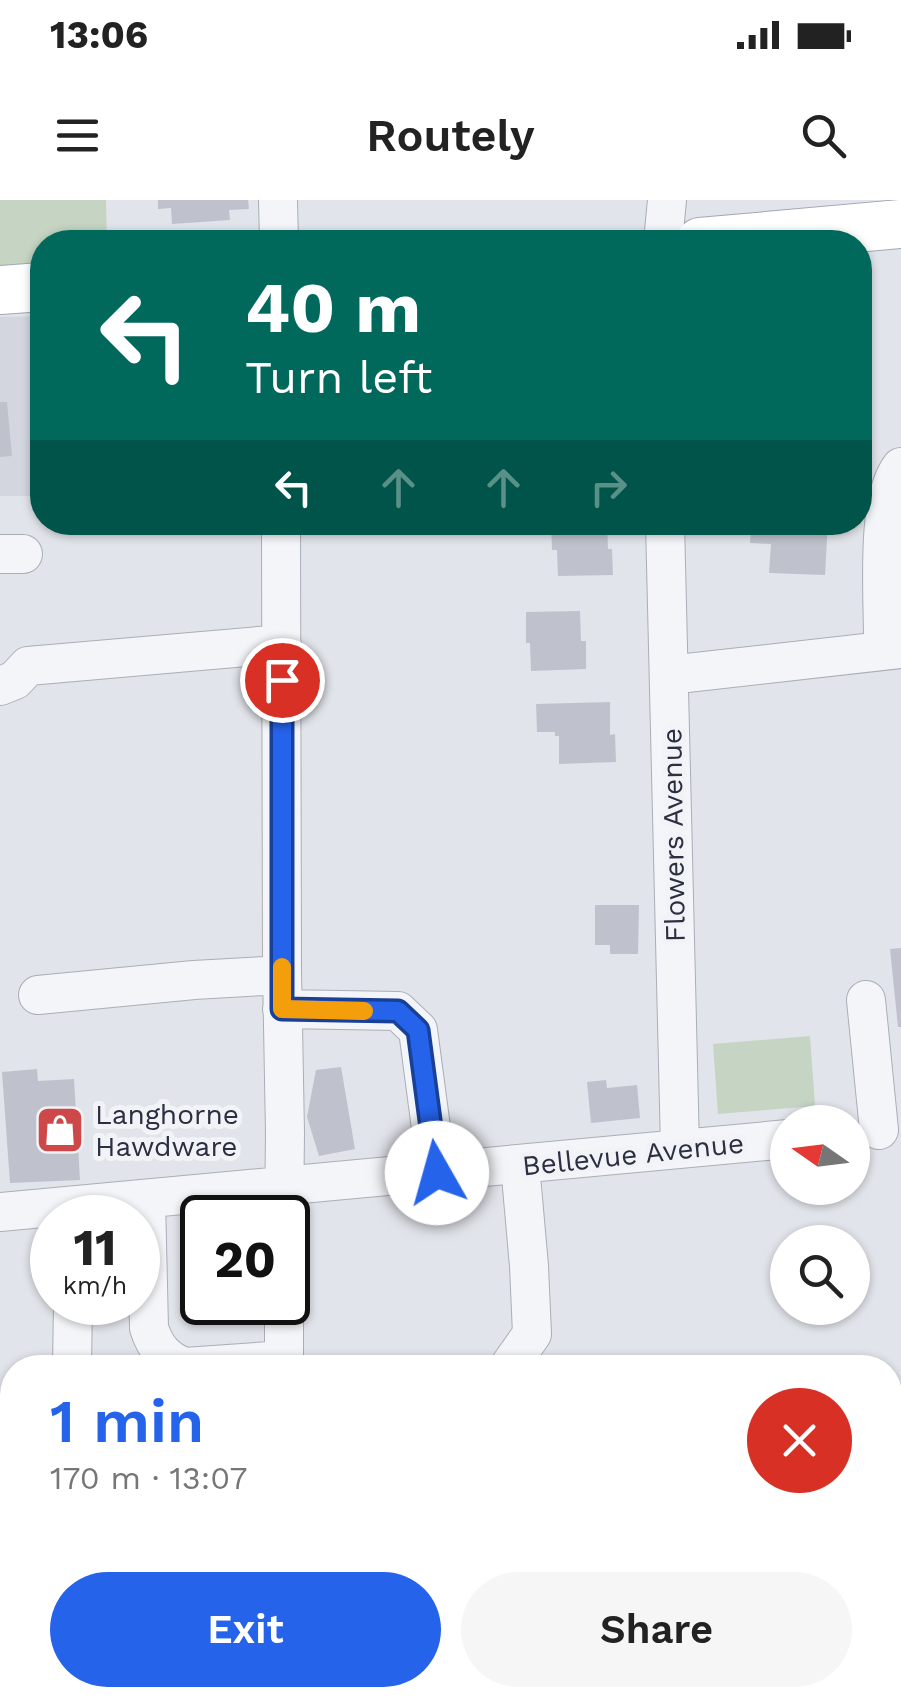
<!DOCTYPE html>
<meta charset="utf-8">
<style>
:root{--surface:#fff;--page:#f6f6f6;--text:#222;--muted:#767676;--accent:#2563eb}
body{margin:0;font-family:"Work Sans",sans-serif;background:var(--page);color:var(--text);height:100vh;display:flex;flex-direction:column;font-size:38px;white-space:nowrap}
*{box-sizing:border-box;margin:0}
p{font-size:32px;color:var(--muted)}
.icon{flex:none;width:55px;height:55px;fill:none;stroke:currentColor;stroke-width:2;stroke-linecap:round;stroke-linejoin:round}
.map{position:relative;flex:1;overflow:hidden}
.drawer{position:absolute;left:0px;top:1155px;width:902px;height:352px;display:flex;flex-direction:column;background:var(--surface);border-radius:40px 40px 0 0;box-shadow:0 2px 8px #0004}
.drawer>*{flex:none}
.guide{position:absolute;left:30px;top:30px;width:842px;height:305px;border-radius:40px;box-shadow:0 2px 8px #0004;background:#00695c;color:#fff;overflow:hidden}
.needle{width:65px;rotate:284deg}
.buttons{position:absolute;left:770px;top:905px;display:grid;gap:20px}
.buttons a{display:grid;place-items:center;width:100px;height:100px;border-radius:50%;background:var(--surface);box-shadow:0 2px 8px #0004;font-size:50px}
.speed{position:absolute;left:30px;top:995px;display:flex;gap:20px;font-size:50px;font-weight:700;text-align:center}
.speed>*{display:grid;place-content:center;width:130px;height:130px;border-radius:50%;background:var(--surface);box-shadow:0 2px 8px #0004;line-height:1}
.speed small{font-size:25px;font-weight:400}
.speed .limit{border:5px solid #111;border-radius:15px;background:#fff;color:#111}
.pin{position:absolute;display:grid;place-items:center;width:85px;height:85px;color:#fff;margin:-42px;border:5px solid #fff;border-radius:50%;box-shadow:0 2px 10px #0007}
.me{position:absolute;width:110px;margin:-55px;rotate:353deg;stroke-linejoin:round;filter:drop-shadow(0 0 8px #0008)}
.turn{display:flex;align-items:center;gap:35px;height:210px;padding:0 50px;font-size:45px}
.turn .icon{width:130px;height:130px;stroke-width:2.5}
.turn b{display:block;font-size:70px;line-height:85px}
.lanes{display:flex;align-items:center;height:95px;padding:0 50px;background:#0003;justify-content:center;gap:50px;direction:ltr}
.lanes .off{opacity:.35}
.round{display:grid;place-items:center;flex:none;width:105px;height:105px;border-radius:52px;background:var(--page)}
.summary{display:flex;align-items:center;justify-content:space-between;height:170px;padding:0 50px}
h1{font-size:60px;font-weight:600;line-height:75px;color:var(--accent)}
.cta{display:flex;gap:20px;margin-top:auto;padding:20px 50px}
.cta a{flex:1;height:115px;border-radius:60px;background:var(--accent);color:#fff;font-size:40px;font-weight:600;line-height:115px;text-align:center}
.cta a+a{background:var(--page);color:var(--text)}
.status{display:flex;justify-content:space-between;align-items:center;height:70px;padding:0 50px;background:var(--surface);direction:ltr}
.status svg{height:28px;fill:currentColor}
header{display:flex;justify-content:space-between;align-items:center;height:130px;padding:0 50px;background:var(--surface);font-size:45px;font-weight:600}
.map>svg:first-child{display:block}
.built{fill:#d4d6df}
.green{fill:#c5d4c3}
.building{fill:#bfc2cd}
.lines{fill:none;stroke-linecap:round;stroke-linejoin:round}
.minor-casing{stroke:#aaaeb8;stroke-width:40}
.major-casing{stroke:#a1a6b6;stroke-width:50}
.minor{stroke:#f4f5f8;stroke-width:38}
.major{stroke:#fff;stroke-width:48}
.route-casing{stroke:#184099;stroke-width:25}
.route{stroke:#2563eb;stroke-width:18}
.slow{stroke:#f59e0b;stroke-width:18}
.labels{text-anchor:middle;stroke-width:10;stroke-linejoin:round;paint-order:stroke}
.street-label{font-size:28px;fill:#2a2f42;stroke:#f1f3f7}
.poi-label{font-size:28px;fill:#2a2f42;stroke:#f1f3f7;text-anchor:start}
</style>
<div class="status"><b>13:06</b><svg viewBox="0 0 49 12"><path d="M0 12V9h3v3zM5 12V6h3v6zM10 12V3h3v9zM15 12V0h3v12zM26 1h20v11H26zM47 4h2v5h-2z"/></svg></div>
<header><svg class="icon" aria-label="menu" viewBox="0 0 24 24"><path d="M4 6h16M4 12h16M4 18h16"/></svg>Routely<svg class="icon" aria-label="search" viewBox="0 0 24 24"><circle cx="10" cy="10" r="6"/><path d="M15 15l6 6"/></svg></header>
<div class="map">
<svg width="901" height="1507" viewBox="0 0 901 1507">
<rect width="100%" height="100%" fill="#e1e4ea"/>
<path class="built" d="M 42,116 L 42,296 L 0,296 L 0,117 Z"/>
<path class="green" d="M 0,0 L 106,0 L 107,42 L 42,42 L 42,66 L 0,68 Z
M 810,836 L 815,906 L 718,914 L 713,844 Z"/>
<path class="building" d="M 158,0 L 248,0 L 249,9 L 229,10 L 230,20 L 172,24 L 171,8 L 158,9 Z
M 0,202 L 7,202 L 12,256 L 0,257 Z
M 551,322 L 607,322 L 608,349 L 612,349 L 613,375 L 558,376 L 557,350 L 552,350 Z
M 751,322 L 828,322 L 825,375 L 769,373 L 771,344 L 750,343 Z
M 580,411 L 581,441 L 586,441 L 586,469 L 531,471 L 530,443 L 526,443 L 526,412 Z
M 610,502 L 610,535 L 615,534 L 616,562 L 559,564 L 559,536 L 555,536 L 555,532 L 537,532 L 536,504 Z
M 595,705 L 639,705 L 638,754 L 610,754 L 610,745 L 595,745 Z
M 901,748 L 901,827 L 898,827 L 890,749 Z
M 341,867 L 355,949 L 319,956 L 307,917 L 316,870 Z
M 37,869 L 38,881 L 74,879 L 80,980 L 10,983 L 2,872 Z
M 606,880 L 607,888 L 637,885 L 640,918 L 591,923 L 587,882 Z"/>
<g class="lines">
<g class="minor-casing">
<path id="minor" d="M 278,0 L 279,42
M 663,42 L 667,0
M 281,322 L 282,771 L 285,933 L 284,1018
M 665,322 L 680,948
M 0,354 L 23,354
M 883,450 C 884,405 874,301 901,267
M 669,475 L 901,449
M 0,486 L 15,480 L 28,466 L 282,444
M 38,795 L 194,780 L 282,775
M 866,800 L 879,930
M 282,809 L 398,811 L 418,830 L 437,973
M 146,999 L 149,1128 C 155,1147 165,1160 185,1167 L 284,1160
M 0,1012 L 788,939
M 284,1102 L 284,1168
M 72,1168 L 73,1102
M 508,1168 L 532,1134 L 529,1066 L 520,965
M 890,1443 L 901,1442
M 284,1499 L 364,1495"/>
</g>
<g class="major-casing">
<path id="major" d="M 700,42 L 901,24
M 0,90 L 42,87"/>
</g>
<use href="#minor" class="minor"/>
<use href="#major" class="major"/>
</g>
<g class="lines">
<g class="route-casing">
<path id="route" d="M 282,480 L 282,809 L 398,811 L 418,830 L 437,973"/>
</g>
<use href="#route" class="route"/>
<path class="slow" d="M 282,767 L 282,809 L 364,811"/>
</g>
<defs>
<g id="shop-square" transform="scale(2.5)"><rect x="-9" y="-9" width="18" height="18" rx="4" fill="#ce4849" stroke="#f1f3f7"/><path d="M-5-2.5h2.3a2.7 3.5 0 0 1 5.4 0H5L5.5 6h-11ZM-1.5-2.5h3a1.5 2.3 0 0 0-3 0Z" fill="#fff"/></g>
</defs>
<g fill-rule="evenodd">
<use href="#shop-square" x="60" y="930"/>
</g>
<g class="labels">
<g class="street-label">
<text transform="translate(673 635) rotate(-91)" y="10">Flowers Avenue</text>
<text transform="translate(633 954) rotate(-6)" y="10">Bellevue Avenue</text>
</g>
<g class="poi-label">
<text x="95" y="924">Langhorne<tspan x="95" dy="32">Hawdware</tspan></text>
</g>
</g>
</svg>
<div class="buttons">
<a><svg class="needle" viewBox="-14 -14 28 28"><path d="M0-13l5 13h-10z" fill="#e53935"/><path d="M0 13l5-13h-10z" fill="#767676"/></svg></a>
<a><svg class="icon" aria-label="search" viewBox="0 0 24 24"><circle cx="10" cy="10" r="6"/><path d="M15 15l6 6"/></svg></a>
</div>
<div class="speed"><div>11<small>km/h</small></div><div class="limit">20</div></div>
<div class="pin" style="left:282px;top:480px;background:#d93025"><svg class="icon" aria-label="arrive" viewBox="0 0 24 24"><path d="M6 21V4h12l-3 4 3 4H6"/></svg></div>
<svg class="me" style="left:437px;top:973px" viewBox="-20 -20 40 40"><circle r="19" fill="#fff"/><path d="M0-13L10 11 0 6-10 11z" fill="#2563eb"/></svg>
<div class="guide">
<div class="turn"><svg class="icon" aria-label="left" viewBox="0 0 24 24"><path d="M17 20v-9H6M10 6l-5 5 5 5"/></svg><div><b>40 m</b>Turn left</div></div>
<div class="lanes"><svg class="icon" aria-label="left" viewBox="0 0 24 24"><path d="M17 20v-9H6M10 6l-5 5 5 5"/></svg><svg class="icon off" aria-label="ahead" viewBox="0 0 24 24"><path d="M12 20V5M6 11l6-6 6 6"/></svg><svg class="icon off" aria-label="ahead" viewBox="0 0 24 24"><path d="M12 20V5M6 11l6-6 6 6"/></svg><svg class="icon off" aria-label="right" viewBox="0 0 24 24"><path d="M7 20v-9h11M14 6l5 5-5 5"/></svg></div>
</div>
<section class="drawer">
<div class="summary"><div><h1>1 min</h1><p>170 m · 13:07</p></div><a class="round" style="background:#d93025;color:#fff"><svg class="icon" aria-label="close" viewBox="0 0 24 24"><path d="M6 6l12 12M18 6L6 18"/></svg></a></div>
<div class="cta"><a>Exit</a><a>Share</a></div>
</section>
</div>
